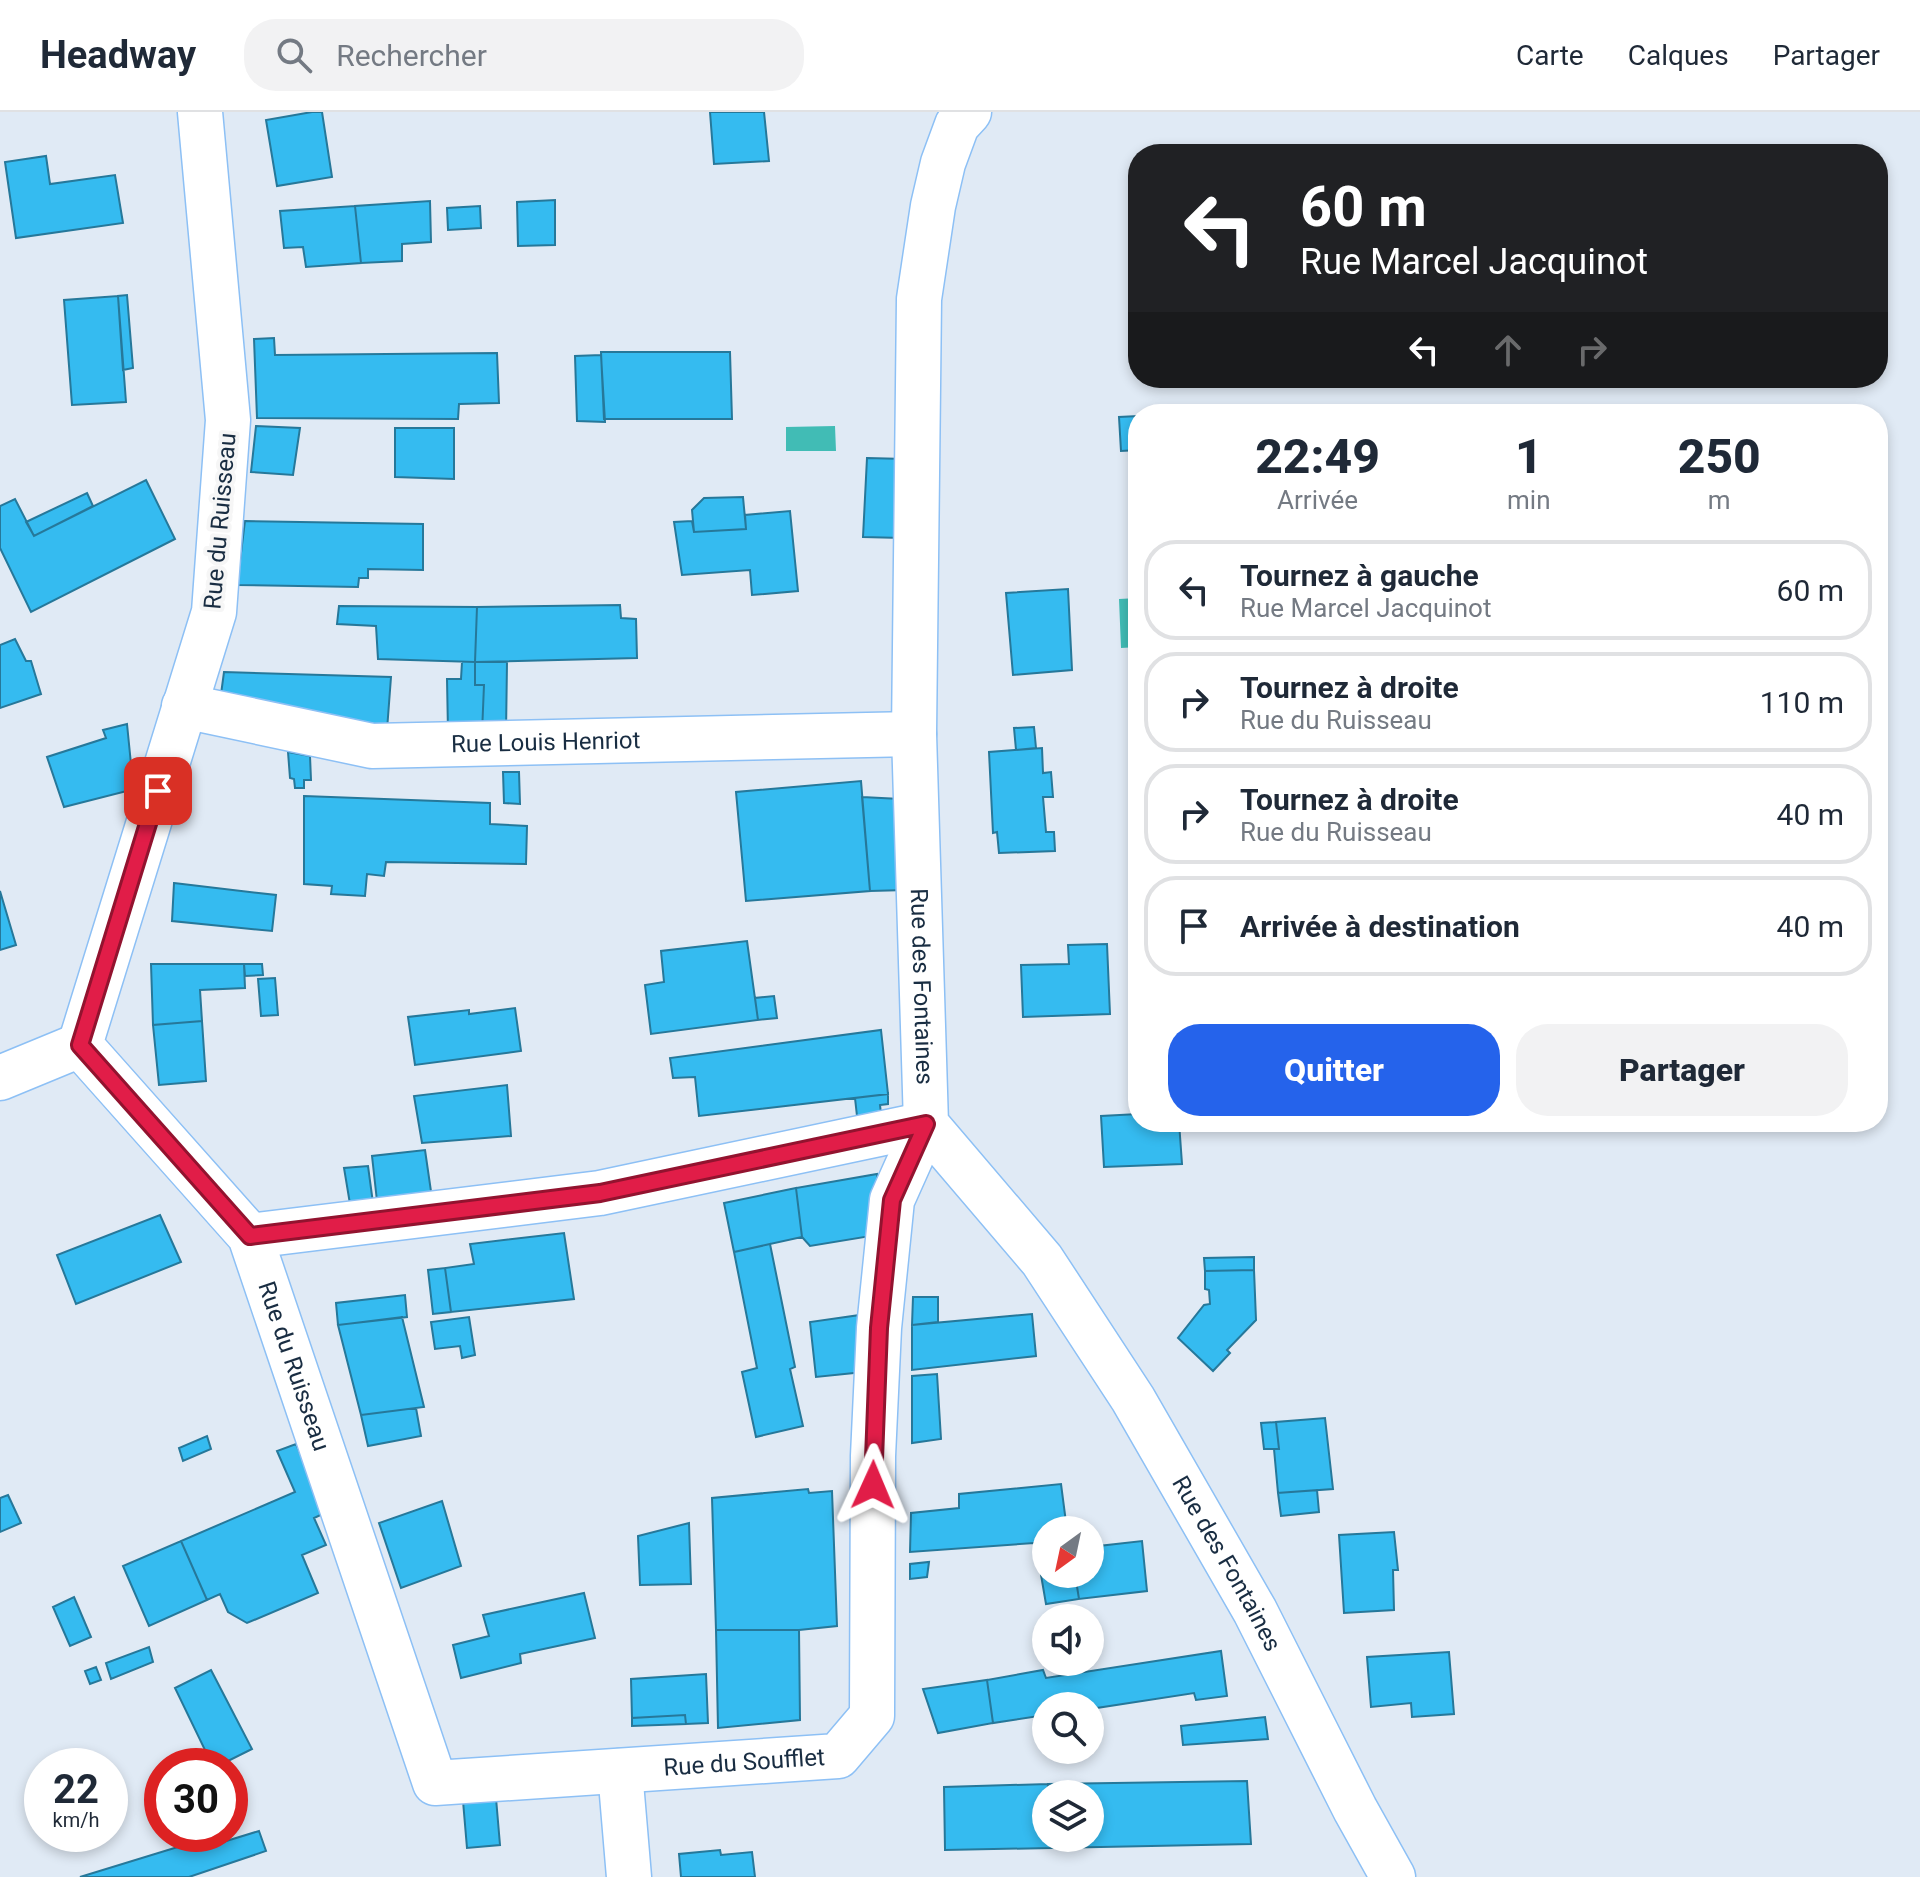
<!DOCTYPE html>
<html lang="fr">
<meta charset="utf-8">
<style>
:root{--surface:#fff;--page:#f2f2f3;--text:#1f2937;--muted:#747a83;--line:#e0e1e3;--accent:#2563eb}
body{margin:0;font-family:Roboto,sans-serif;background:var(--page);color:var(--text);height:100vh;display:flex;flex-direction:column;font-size:30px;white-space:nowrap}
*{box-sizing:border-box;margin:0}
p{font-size:26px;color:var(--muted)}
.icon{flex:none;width:44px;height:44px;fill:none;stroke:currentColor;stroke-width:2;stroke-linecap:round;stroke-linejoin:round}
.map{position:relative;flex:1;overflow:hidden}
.details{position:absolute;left:1128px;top:292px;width:760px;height:728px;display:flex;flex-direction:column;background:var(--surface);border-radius:32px;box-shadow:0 4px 12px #0003}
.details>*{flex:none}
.top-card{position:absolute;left:1128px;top:32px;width:760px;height:244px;border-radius:32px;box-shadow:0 4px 12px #0003;background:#202124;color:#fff;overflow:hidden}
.needle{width:52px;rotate:213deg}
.tools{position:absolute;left:1032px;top:1404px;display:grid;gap:16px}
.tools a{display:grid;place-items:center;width:72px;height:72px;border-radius:50%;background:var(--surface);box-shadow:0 4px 12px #0003;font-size:40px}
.speed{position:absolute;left:24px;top:1636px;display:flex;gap:16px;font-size:40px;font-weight:700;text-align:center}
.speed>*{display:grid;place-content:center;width:104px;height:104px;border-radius:50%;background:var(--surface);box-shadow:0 4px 12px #0003;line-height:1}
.speed small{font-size:20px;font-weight:400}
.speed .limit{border:12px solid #d22;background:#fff;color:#111}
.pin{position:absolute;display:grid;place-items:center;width:68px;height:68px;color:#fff;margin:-34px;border-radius:16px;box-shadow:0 4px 12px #0006}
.me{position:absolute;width:88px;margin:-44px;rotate:1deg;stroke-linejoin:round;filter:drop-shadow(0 0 6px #0008)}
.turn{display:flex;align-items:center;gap:28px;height:168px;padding:0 40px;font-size:36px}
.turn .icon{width:104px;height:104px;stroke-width:2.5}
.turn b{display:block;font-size:56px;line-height:68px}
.lanes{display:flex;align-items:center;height:76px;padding:0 40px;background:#0003;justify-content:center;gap:40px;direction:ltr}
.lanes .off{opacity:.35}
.eta{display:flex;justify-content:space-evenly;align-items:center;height:136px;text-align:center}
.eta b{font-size:48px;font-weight:800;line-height:56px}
.primary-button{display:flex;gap:16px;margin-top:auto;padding:16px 40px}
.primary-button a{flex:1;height:92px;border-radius:32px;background:var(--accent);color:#fff;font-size:32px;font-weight:800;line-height:92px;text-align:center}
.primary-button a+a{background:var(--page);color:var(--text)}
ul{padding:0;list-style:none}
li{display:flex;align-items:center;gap:24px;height:100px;margin:0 16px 12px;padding:0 24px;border:4px solid var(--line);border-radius:32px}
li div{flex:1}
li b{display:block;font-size:30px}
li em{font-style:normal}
header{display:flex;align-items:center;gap:48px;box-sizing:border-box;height:112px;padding:0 40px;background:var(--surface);border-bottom:2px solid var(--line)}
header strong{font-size:38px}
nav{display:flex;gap:44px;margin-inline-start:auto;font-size:28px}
.search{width:560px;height:72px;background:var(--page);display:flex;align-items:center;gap:20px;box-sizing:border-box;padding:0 28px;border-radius:32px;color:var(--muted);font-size:30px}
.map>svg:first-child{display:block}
.water{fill:#41bcb5}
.building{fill:#35bbf0;stroke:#26789a;stroke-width:2}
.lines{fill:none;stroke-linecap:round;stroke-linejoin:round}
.minor-casing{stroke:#8dc0f5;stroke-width:47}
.minor{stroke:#fff;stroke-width:44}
.route-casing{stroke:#92132f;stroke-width:20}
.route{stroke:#e11d48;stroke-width:14}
.labels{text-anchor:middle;stroke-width:8;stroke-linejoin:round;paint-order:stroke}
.street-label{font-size:24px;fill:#192d42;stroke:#f6f6f6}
</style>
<header>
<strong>Headway</strong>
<div class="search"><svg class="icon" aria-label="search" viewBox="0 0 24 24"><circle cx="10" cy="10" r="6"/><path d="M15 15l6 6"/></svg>Rechercher</div>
<nav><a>Carte</a><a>Calques</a><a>Partager</a></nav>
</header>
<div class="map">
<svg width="1920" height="1765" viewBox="0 0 1920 1765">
<rect width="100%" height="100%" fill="#e0eaf5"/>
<path class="water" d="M 835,314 L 836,339 L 786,339 L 786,315 Z
M 1138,486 L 1138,535 L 1121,536 L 1119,487 Z"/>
<path class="building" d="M 312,0 L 322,0 L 332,65 L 277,74 L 266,8 Z
M 710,0 L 764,0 L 769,49 L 714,52 Z
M 46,44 L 50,72 L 115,63 L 123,111 L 16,126 L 5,50 Z
M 555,88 L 555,133 L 518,134 L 517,90 Z
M 430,89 L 431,130 L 402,132 L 402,149 L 361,151 L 355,94 Z
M 355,94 L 361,151 L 306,155 L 303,135 L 284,136 L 280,99 Z
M 480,94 L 481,116 L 448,118 L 447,96 Z
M 127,183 L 133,256 L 123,258 L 118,184 Z
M 118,184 L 126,290 L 72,293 L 64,188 Z
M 274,226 L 275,243 L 497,241 L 499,291 L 459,292 L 458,307 L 257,306 L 254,227 Z
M 601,240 L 730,240 L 732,307 L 604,307 Z
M 601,243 L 605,310 L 577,309 L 575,244 Z
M 1138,304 L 1138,338 L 1121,339 L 1119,305 Z
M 256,314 L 300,316 L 293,363 L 251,360 Z
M 395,316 L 454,316 L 454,367 L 395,365 Z
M 867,346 L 905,347 L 902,426 L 863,425 Z
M 146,368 L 175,427 L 31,500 L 0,436 L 0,394 L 15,387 L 34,424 Z
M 87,381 L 93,394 L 34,424 L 26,410 Z
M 743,385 L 746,417 L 694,420 L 692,398 L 704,386 Z
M 790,399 L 798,479 L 752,483 L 750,458 L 682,463 L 674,410 L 692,409 L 694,420 L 746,417 L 745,403 Z
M 245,409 L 423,412 L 423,458 L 368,457 L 368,466 L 359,466 L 358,475 L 237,473 Z
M 1068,477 L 1072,558 L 1013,563 L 1006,481 Z
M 620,493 L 621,506 L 636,507 L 637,546 L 475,550 L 477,495 Z
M 339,494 L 477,495 L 475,550 L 378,547 L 376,514 L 337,512 Z
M 15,527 L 26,549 L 31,549 L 41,582 L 0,596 L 0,533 Z
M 462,550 L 475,550 L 475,573 L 484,573 L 482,621 L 448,620 L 447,567 L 461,567 Z
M 475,550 L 507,550 L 506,621 L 482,621 L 484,573 L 475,573 Z
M 224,560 L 391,565 L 387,618 L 219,597 Z
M 127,612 L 131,652 L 127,679 L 64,695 L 47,645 L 106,626 L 103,618 Z
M 1034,615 L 1036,636 L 1016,638 L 1014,616 Z
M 1042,636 L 1043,661 L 1051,660 L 1053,685 L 1043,685 L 1046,720 L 1054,720 L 1055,739 L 999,741 L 997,720 L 993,721 L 989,640 Z
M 288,640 L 310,644 L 311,668 L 304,668 L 304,676 L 295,676 L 294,667 L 290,666 Z
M 503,660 L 519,660 L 520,692 L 504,691 Z
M 861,669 L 870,779 L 746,789 L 736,680 Z
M 304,684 L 490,691 L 490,712 L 527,714 L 526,752 L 386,750 L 384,764 L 367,762 L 365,784 L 331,782 L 332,774 L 304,772 Z
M 862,685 L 900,687 L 906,778 L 870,779 Z
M 174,771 L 276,783 L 272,819 L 172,809 Z
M 0,779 L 16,833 L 0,838 Z
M 747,829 L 758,908 L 651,922 L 645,873 L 664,870 L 661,839 Z
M 1107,832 L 1110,902 L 1023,905 L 1021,853 L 1069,852 L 1068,833 Z
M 151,852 L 244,852 L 245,876 L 200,878 L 202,909 L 153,913 Z
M 244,852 L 262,852 L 263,863 L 245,864 Z
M 275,866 L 278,903 L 261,904 L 258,867 Z
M 774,884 L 777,906 L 758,908 L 755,886 Z
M 515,896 L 521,939 L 415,953 L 408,905 L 469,898 L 469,902 Z
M 202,909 L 206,969 L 159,973 L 153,913 Z
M 881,918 L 888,982 L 699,1004 L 695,965 L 673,966 L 670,946 Z
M 507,973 L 511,1024 L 422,1031 L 414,984 Z
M 888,982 L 888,992 L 880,993 L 882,1010 L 858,1013 L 855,986 Z
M 1138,1002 L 1138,1010 L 1179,1010 L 1182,1052 L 1104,1055 L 1101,1004 Z
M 425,1038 L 433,1093 L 378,1098 L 372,1044 Z
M 368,1054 L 373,1091 L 350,1092 L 344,1056 Z
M 877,1062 L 882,1095 L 877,1123 L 810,1134 L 802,1125 L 796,1076 Z
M 796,1076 L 802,1125 L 734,1140 L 724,1091 Z
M 160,1103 L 181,1150 L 76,1192 L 57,1143 Z
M 564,1121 L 574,1187 L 451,1200 L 445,1156 L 474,1152 L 470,1132 Z
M 770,1132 L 795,1255 L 790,1257 L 803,1314 L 756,1325 L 742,1260 L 757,1256 L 734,1140 Z
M 1254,1145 L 1254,1158 L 1205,1159 L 1204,1146 Z
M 445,1156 L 451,1200 L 433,1202 L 428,1158 Z
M 1254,1158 L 1256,1208 L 1227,1238 L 1230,1241 L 1213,1259 L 1178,1226 L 1204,1193 L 1210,1192 L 1209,1178 L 1205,1177 L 1205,1159 Z
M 405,1183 L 407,1205 L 338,1213 L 336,1191 Z
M 913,1185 L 938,1185 L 938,1210 L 912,1213 Z
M 867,1202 L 873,1259 L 816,1265 L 810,1210 Z
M 1032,1202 L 1036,1244 L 912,1258 L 912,1213 Z
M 402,1205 L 424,1295 L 361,1303 L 338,1213 Z
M 469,1205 L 475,1243 L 462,1246 L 460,1234 L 435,1237 L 431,1210 Z
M 937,1262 L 941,1327 L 912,1331 L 912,1264 Z
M 416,1296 L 421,1324 L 368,1334 L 361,1303 Z
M 1325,1306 L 1333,1377 L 1278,1381 L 1274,1337 L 1279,1337 L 1276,1310 Z
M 1276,1310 L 1279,1337 L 1264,1337 L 1261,1311 Z
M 207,1324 L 211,1337 L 183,1349 L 179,1336 Z
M 296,1332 L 327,1400 L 314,1406 L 326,1433 L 302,1443 L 318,1481 L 247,1511 L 228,1500 L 220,1482 L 207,1488 L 181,1429 L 295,1380 L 277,1339 Z
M 1061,1372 L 1067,1418 L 1046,1418 L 1046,1438 L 1036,1439 L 1034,1431 L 910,1440 L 911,1401 L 959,1396 L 959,1382 Z
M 808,1377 L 809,1381 L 832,1379 L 837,1514 L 799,1518 L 716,1518 L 712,1386 Z
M 1317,1378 L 1319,1400 L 1281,1404 L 1278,1381 Z
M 8,1383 L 21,1411 L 0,1420 L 0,1386 Z
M 442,1389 L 461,1454 L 401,1476 L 379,1411 Z
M 689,1411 L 691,1472 L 640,1473 L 638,1424 Z
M 1394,1420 L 1398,1458 L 1393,1458 L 1394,1498 L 1344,1501 L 1339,1423 Z
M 181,1429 L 207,1488 L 149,1514 L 123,1454 Z
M 1142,1429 L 1147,1479 L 1079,1487 L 1075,1462 L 1090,1462 L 1090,1435 Z
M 929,1450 L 927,1465 L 910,1467 L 910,1452 Z
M 1046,1459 L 1046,1462 L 1075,1462 L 1079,1487 L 1046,1492 L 1041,1463 Z
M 584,1481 L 595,1526 L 520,1542 L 521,1551 L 461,1566 L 453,1533 L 489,1524 L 483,1503 Z
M 74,1485 L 91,1525 L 70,1534 L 53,1495 Z
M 716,1518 L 799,1518 L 800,1608 L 718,1616 Z
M 149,1535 L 153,1550 L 111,1567 L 106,1551 Z
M 1221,1539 L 1227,1584 L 1196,1588 L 1194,1581 L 1090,1597 L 1090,1594 L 1046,1594 L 1046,1603 L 993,1611 L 987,1568 L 1043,1558 L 1046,1566 Z
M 1449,1540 L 1454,1602 L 1412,1605 L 1411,1591 L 1371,1595 L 1367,1545 Z
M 96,1555 L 101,1568 L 90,1572 L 85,1559 Z
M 211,1558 L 252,1637 L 218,1654 L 205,1654 L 199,1644 L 206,1640 L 175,1576 Z
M 706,1562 L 708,1611 L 686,1612 L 685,1603 L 632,1606 L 631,1567 Z
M 987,1568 L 993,1611 L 938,1621 L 923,1577 Z
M 685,1603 L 686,1612 L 632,1614 L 632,1606 Z
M 1265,1605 L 1268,1627 L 1183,1633 L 1181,1614 Z
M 1247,1669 L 1251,1732 L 1051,1736 L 1050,1726 L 1090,1726 L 1090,1682 L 1049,1682 L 1048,1672 Z
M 1048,1672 L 1046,1726 L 1050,1726 L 1051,1736 L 945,1738 L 944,1675 Z
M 496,1686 L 500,1733 L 467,1736 L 463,1689 Z
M 259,1719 L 266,1739 L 189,1765 L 80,1765 L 194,1730 L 197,1738 Z
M 720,1738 L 721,1743 L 752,1740 L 755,1765 L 681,1765 L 679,1742 Z"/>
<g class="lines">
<g class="minor-casing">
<g id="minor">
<path id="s1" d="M 200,0 L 228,308 L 214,500 L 80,933 L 250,1124 L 435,1671 L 838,1644 L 872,1604 L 873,1344 L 879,1216 L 892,1088 L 926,1012"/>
<path id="s2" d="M 969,0 L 957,13 L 943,51 L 933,94 L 919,187 L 914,622 L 926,1012 L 1042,1148 L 1133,1287 L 1255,1499 L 1355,1697 L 1393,1765"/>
<path id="s3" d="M 184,594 L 372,634 L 914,622"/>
<path d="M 0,966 L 80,933"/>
<path d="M 250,1124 L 600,1081 L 926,1012"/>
<path d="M 620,1659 L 629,1765"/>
</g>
</g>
<use href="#minor" class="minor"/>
</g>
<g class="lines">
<g class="route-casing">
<path id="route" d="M 158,679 L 80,933 L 250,1124 L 600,1081 L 926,1012 L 892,1088 L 879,1216 L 873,1373"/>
</g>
<use href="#route" class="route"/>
</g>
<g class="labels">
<g class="street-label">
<text transform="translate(220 409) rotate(-85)" y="8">Rue du Ruisseau</text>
<text dy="8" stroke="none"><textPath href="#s3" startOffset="366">Rue Louis Henriot</textPath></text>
<text dy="8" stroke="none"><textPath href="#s2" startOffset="884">Rue des Fontaines</textPath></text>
<text dy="8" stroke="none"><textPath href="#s1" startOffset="1348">Rue du Ruisseau</textPath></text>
<text dy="8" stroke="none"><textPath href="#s2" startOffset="1556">Rue des Fontaines</textPath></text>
<text dy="8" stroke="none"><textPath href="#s1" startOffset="2098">Rue du Soufflet</textPath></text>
</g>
</g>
</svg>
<div class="tools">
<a><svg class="needle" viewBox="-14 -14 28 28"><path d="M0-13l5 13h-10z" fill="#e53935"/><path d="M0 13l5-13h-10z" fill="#747a83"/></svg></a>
<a><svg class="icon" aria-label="sound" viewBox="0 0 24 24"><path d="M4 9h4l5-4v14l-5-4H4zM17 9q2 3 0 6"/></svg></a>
<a><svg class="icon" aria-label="search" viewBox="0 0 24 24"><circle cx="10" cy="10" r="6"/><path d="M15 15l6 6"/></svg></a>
<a><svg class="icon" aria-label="layers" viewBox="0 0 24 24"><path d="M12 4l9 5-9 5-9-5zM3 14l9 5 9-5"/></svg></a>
</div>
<div class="speed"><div>22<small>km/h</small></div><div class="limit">30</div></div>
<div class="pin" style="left:158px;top:679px;background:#d93025"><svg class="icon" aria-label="arrive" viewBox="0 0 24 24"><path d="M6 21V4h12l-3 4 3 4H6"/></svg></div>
<svg class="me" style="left:873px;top:1373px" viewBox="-20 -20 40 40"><path d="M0-17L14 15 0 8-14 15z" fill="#e11d48" stroke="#fff" stroke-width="4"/></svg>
<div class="top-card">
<div class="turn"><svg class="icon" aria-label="left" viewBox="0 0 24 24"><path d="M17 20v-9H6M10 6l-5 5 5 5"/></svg><div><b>60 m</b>Rue Marcel Jacquinot</div></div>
<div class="lanes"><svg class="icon" aria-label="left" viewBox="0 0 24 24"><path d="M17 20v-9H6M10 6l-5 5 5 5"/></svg><svg class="icon off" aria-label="ahead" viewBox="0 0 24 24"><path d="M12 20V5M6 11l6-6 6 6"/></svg><svg class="icon off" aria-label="right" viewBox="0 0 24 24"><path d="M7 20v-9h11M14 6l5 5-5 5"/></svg></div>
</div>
<section class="details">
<div class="eta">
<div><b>22:49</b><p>Arrivée</p></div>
<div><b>1</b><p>min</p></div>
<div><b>250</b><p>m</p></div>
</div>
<ul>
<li><svg class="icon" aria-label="left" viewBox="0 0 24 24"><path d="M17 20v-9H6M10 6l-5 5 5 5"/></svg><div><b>Tournez à gauche</b><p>Rue Marcel Jacquinot</p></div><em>60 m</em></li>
<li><svg class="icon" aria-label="right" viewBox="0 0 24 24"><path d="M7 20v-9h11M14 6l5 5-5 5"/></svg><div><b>Tournez à droite</b><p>Rue du Ruisseau</p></div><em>110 m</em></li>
<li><svg class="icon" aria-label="right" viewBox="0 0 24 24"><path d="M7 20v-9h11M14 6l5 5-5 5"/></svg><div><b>Tournez à droite</b><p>Rue du Ruisseau</p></div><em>40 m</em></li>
<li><svg class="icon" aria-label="arrive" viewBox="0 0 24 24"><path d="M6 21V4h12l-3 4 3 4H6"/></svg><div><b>Arrivée à destination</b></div><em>40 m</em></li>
</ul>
<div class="primary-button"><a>Quitter</a><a>Partager</a></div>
</section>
</div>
